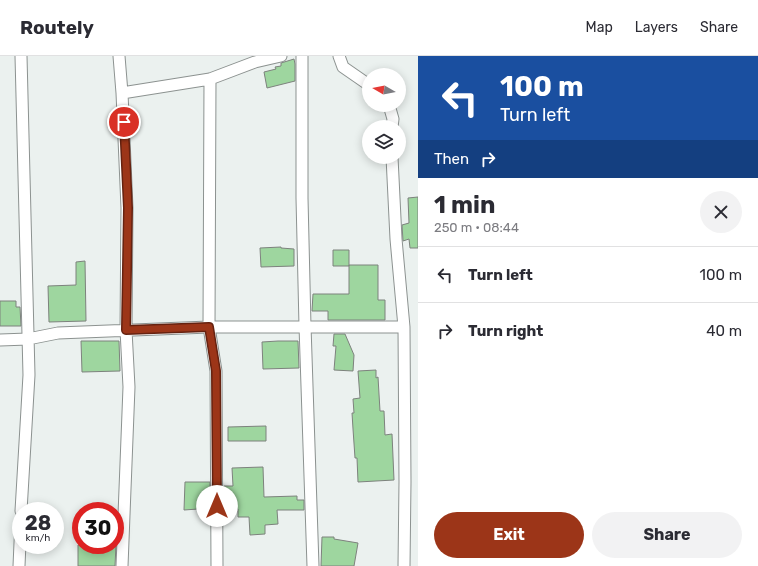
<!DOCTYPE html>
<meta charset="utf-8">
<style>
:root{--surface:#fff;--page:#f2f2f3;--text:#2b2b33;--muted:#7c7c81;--line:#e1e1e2;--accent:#9c3518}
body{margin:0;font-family:Rubik,sans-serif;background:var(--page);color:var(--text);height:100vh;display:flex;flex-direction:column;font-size:15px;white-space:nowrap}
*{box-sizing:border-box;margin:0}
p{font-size:13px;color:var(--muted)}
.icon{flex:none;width:22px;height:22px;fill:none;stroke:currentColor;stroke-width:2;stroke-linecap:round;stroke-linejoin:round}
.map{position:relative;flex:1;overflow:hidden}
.panel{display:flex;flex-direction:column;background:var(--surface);width:340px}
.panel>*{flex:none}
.banner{background:#1a4fa0;color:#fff;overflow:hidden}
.needle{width:26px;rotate:279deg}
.buttons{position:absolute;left:362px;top:12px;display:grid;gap:8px}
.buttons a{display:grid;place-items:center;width:44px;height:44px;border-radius:50%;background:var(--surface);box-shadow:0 2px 10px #0003;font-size:20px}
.speed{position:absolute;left:12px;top:446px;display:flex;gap:8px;font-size:20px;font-weight:700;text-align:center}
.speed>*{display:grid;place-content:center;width:52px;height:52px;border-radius:50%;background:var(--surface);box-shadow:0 2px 10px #0003;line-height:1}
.speed small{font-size:10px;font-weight:400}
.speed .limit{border:6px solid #d22;background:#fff;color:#111}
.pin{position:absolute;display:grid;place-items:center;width:34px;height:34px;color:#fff;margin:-17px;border:2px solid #fff;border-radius:50%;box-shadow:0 1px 4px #0007}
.me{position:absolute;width:44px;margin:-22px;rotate:0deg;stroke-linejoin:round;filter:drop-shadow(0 0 3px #0008)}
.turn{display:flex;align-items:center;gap:14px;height:84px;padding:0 16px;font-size:18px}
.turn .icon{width:52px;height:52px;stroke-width:2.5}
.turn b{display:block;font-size:28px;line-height:34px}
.then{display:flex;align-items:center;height:38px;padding:0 16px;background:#0003;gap:8px;font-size:15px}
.round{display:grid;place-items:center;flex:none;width:42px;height:42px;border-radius:21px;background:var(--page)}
.summary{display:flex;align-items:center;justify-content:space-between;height:68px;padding:0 16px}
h1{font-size:24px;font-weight:700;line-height:30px}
.action{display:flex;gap:8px;margin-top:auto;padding:8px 16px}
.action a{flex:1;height:46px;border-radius:24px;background:var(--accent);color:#fff;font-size:16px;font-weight:700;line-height:46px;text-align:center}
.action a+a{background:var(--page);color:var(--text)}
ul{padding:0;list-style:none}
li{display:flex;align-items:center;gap:12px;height:56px;padding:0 16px;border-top:1px solid var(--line)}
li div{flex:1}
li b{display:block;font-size:15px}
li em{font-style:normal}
header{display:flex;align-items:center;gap:24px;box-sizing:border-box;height:56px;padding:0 20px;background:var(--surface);border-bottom:1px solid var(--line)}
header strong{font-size:19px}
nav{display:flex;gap:22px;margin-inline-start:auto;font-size:14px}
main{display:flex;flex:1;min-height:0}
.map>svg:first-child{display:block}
.building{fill:#9ed69f;stroke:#7d827d}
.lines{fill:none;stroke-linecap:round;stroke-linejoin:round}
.street-casing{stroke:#8c9290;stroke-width:13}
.street{stroke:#fff;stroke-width:11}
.route-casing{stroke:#652210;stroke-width:10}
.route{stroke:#9c3518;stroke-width:7}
</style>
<header>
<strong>Routely</strong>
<nav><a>Map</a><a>Layers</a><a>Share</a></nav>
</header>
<main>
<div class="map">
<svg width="418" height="510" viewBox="0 0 418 510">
<rect width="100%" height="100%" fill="#ebf1ef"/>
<path class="building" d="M 294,3 L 295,8 L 295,25 L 267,32 L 264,16 L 276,13 L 275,11 L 281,10 L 281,7 Z
M 418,141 L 418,192 L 410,192 L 409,183 L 403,185 L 402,169 L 409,167 L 408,142 Z
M 281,191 L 281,192 L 294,193 L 294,210 L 261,211 L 260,192 Z
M 333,194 L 349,194 L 349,210 L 333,210 Z
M 85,205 L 86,265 L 49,266 L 48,230 L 76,229 L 76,206 Z
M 349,209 L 378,209 L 378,244 L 385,244 L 385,264 L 328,264 L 328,255 L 312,255 L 313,238 L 349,238 Z
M 0,245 L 16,245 L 16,251 L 20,251 L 21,270 L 0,270 Z
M 334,278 L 345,278 L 354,299 L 353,315 L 334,314 L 336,290 L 333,290 Z
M 81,285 L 119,285 L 120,315 L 82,316 Z
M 278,285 L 298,285 L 299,312 L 263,313 L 262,286 Z
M 376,314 L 376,322 L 378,321 L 380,355 L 384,355 L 385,379 L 392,378 L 394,424 L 358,426 L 357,402 L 355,402 L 353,373 L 352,357 L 354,357 L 353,343 L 360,342 L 358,315 Z
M 266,370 L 266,385 L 228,385 L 228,371 Z
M 263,411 L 264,441 L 297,440 L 297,444 L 304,444 L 304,454 L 277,454 L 278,468 L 265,469 L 265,478 L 250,479 L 249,461 L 238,461 L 238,453 L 226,454 L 226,450 L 224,450 L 224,430 L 233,430 L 232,412 Z
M 185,426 L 210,426 L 210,451 L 198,451 L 198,453 L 184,454 Z
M 322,481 L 334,481 L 334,483 L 358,487 L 354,510 L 321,510 Z
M 78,489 L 116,489 L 115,510 L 78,510 Z"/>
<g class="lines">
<g class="street-casing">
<path id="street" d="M 21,0 L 29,319 L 21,455
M 119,0 L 122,37 L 127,152 L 126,274 L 129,331 L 122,510
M 302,0 L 302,142 L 305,270 L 313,510
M 339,0 L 343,11 L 369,29
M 210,23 L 209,271 L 216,315 L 217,510
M 122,37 L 210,23 L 255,6 L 281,0
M 389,49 L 393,63 L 392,71
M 392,101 L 396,183 L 404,271 L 405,426 L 404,510
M 0,284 L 28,283 L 58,277 L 209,271 L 404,271
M 19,510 L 21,464"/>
</g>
<use href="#street" class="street"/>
</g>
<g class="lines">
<g class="route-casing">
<path id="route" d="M 124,66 L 128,152 L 126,274 L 209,271 L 216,315 L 217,450"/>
</g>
<use href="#route" class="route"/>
</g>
</svg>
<div class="buttons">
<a><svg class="needle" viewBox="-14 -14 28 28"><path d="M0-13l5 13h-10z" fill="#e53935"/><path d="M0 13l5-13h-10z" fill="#7c7c81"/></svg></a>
<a><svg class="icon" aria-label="layers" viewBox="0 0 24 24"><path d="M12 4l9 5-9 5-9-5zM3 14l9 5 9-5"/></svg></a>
</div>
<div class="speed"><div>28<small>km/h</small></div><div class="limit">30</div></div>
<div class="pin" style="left:124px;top:66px;background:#d93025"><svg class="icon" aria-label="arrive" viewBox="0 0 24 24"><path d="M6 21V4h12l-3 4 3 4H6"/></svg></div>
<svg class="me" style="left:217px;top:450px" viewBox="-20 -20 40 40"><circle r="19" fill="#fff"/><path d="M0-13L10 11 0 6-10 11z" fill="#9c3518"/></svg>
</div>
<section class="panel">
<div class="banner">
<div class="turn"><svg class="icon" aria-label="left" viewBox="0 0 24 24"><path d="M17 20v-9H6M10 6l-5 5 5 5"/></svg><div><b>100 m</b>Turn left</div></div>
<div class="then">Then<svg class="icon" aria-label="right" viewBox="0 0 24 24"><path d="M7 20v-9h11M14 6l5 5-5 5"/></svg></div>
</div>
<div class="summary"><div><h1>1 min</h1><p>250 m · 08:44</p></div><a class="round"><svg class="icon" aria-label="close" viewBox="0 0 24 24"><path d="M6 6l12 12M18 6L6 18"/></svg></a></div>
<ul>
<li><svg class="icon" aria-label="left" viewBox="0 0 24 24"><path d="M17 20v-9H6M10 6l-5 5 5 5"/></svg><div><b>Turn left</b></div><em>100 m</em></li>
<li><svg class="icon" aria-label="right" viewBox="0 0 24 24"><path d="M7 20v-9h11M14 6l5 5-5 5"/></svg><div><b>Turn right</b></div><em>40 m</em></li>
</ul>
<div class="action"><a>Exit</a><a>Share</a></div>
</section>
</main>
